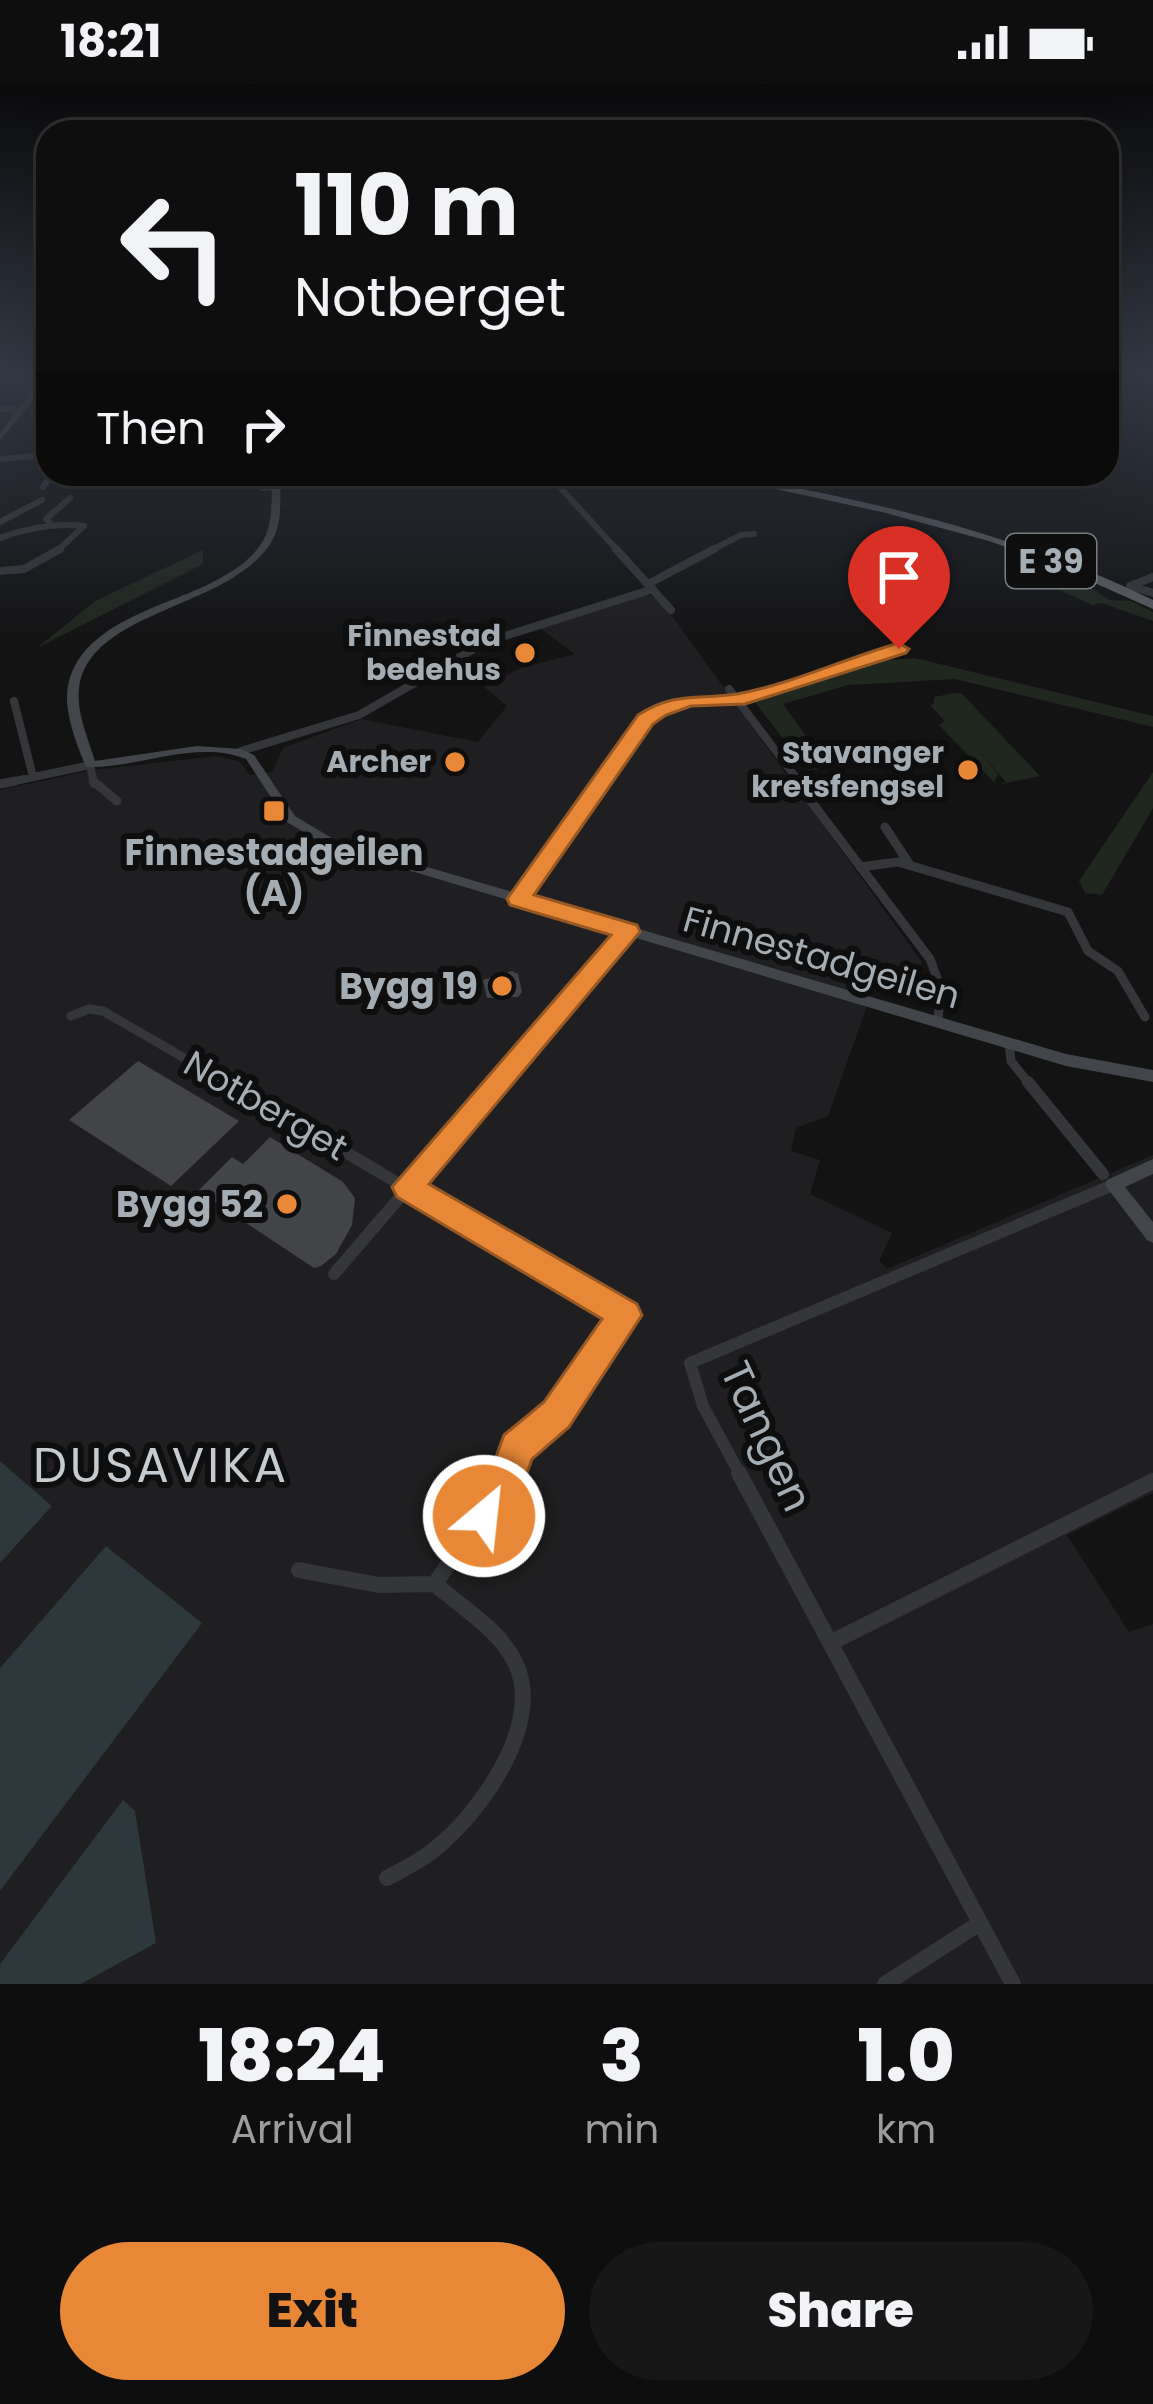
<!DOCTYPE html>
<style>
:root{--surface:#0e0e0f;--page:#171718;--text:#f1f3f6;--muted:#9b9c9e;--line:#2e2e2f;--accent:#e88837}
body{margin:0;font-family:Poppins,sans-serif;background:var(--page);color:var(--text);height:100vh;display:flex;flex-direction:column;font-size:45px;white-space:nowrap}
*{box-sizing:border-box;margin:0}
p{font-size:39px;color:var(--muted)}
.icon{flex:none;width:66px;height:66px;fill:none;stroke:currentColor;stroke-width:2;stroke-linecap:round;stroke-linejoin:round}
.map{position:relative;height:1900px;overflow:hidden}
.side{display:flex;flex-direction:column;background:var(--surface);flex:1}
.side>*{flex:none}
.top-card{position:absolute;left:36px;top:36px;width:1083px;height:366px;border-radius:36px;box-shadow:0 12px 48px #0002,0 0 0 3px var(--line);background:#0e0e0f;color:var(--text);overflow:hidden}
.pin{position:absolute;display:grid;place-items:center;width:102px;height:102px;color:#fff;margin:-123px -51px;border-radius:50% 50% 50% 0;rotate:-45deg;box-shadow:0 0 12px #0007}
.pin .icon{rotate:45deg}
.me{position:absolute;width:132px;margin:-66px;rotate:28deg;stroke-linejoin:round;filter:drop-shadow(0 0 9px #0008)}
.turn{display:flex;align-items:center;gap:42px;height:252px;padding:0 60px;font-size:54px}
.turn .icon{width:156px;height:156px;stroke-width:2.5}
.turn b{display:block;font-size:84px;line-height:102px}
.then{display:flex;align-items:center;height:114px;padding:0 60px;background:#0003;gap:24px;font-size:45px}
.eta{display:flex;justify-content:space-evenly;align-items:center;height:204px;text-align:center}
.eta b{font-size:72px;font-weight:800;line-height:84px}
.cta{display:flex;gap:24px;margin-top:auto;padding:24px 60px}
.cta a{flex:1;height:138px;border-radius:72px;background:var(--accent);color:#111;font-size:48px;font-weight:800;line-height:138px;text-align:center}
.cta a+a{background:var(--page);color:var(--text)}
.status{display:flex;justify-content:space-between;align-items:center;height:84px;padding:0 60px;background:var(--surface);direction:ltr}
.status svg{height:33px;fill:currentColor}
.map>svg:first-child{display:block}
.built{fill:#1f1f21}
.green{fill:#20271f}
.water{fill:#2d383c}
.building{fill:#424447}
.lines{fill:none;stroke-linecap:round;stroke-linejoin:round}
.minor-far4{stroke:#343639;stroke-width:6}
.minor-far3{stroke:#343639;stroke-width:8}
.minor-far2{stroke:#343639;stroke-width:9}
.minor-far1{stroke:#343639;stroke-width:12}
.minor{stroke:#343639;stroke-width:16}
.secondary{fill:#424549;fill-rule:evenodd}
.trunk{fill:#585c61;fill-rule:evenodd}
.route{fill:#e88837;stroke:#975824;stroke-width:3}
.poi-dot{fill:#e88837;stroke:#0e0e0f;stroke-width:4.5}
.labels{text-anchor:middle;stroke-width:12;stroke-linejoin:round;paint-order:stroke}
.far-poi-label{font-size:30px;font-weight:bold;fill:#a5adb4;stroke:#0e0e0f;text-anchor:end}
.shield{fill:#0e0e0f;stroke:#787d82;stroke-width:3}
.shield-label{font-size:33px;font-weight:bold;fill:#a5adb4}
.poi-label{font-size:36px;font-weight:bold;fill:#a5adb4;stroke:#0e0e0f;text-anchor:end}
.street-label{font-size:36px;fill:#a5adb4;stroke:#0e0e0f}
.near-street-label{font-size:42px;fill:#a5adb4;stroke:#0e0e0f}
.near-neighbourhood-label{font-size:48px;letter-spacing:3px;fill:#c6cbd0;stroke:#0e0e0f}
</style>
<div class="status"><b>18:21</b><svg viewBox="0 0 49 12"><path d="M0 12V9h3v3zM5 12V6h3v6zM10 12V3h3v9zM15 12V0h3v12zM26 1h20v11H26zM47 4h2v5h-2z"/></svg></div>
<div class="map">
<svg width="1153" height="1900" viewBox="0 0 1153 1900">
<rect width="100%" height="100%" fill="#131314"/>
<path class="built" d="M 640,510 L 659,514 L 922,878 L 912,901 L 872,908 L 828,1032 L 796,1044 L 791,1067 L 820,1076 L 810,1110 L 892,1149 L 879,1177 L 887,1185 L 1153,1071 L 1153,1409 L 1067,1451 L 1129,1548 L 1153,1540 L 1153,1900 L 81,1900 L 156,1859 L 123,1717 L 0,1880 L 0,1807 L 201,1539 L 106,1462 L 0,1584 L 0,1479 L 52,1422 L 0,1377 L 0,706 L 93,686 L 217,672 L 239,677 L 250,691 L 272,688 L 283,664 L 361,635 L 478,658 L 507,622 L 484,603 L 521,584 L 575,570 L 540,544 Z"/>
<path class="green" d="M 988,456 L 1054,480 L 1110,516 L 1131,517 L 1153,528 L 1153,537 L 1102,519 L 1092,521 L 1014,485 L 1031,472 Z
M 203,466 L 203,480 L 37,564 L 95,517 Z
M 915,574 L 1153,632 L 1153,643 L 955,595 L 848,601 L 783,620 L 828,683 L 808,687 L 754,617 L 879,577 Z
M 955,609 L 962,610 L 1040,692 L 997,701 L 1006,698 L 974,661 L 998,690 L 994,698 L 939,641 L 945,637 L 930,621 L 934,620 L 934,613 Z
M 1153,688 L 1153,724 L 1102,811 L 1085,809 L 1079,797 Z"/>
<path class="water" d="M 0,1377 L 52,1422 L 0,1479 Z
M 106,1462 L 202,1539 L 0,1807 L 0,1584 Z
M 123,1716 L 135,1727 L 156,1859 L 81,1900 L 0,1900 L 0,1880 Z"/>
<path class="building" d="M 512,887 L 518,890 L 522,908 L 518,913 L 487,914 L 483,896 Z
M 138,977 L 239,1037 L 171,1102 L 69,1036 Z
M 270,1053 L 343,1098 L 355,1114 L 352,1141 L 336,1170 L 321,1182 L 314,1184 L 198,1107 L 232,1073 L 243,1080 Z"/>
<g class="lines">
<path class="minor-far4" d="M 0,296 L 29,295 L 20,304 L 37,309
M 1107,314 L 1114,312
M 0,325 L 21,326
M 34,329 L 48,326
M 0,375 L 48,371
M 261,390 L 262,404 L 275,403
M 548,390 L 619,468
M 183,394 L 231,390
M 43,403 L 52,390
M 800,407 L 804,393 L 827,390
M 0,438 L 42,416
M 50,439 L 46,435 L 70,414
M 0,454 C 27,444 56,439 84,442 L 56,468
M 708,468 L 741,451 L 754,450"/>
<path class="minor-far3" d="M 616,465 L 671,526
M 0,487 L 24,485 L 60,465
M 648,500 L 714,465
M 1130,502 L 1153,493
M 1130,502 L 1153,509
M 729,605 L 797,695
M 14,617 L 33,693
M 241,667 L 359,631 L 486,558 L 653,505
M 1,700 L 90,681 L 94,700
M 600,700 L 646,635 L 679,619 L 738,616 L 899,565"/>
<path class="minor-far2" d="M 93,697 L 117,717
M 0,700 L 15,697
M 801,704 L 930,875 L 940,902 L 938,939
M 885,743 L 910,781
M 860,783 L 898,778 L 1068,828 L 1088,867 L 1118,887 L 1145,933
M 519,815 L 602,697
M 71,932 L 89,925 L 103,927 L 231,1001
M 1009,959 L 1011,977 L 1030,1001
M 496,1001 L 628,847"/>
<path class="minor-far1" d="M 226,998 C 360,1075 490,1156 625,1231 L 557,1330 L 517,1364 L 508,1392
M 1028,998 L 1103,1090
M 443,1125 L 488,1151
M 334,1190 L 499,998
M 741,1392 L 703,1322 L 690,1279 L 1113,1101"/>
<path class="minor" d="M 739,1389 L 1013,1900
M 299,1486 L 379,1501 L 435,1500 C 461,1523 499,1545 515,1578 C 545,1639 481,1728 435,1765 C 421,1777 403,1785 387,1794
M 435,1500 L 509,1389
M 832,1558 L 1153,1397
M 885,1900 L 980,1839"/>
<path class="secondary" d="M 48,304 L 48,309 L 35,315 L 0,356 L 0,349 L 29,311 Z
M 272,390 L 280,390 C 280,410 283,436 273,455 C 235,525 90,524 79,604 C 76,628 88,654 95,677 L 197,662 L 241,665 L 254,671 L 295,732 L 335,756 L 1066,970 L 1153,986 L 1153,998 L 1066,982 L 327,762 L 287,738 L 246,675 C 194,655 138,685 86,683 C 77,661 63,627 68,602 C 80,541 159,524 207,501 C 229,490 252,477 264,455 C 274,436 271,410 272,390 Z
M 1153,1075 L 1153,1090 L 1125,1103 L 1153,1138 L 1153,1159 L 1147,1156 L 1105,1101 L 1107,1096 Z"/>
<path class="trunk" d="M 707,390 C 744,390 781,401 817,408 C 934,432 1046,464 1153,516 L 1153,525 L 1043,476 L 989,457 L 882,428 Z"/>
</g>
<linearGradient id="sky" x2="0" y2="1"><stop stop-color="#0a0a0b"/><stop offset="0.52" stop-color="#333945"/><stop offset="1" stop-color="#333945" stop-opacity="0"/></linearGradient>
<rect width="1153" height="555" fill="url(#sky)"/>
<path class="route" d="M 899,559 L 909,565 L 906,569 L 745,620 L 691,622 L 666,631 L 653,640 L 534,811 L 637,841 L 640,848 L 429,1100 L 637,1220 L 642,1231 L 569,1343 L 532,1375 L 519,1412 L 497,1445 L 484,1450 L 471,1445 L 465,1432 L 490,1389 L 504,1351 L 544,1318 L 602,1235 L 397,1113 L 392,1103 L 611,851 L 510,821 L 507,815 L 638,631 C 675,607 699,616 737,610 C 792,600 846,574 899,559 Z"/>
<g class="poi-dot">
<circle cx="525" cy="569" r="12"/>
<circle cx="455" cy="678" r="12"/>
<circle cx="968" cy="686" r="12"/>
<rect x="262" y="715" width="24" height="24" rx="6"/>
<circle cx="502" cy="902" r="12"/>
<circle cx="287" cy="1120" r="12"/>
</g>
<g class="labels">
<g class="far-poi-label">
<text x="501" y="562">Finnestad<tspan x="501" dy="34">bedehus</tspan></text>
<text x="944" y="679">Stavanger<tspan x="944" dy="34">kretsfengsel</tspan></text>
<text x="431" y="688">Archer</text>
</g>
<rect class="shield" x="1006" y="450" width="90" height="54" rx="9"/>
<g class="shield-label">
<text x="1051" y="489">E 39</text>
</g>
<g class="poi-label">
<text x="274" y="781" text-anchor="middle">Finnestadgeilen<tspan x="274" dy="41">(A)</tspan></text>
<text x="478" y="915">Bygg 19</text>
<text x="263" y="1133">Bygg 52</text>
</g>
<g class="street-label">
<text transform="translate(822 873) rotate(16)" y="13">Finnestadgeilen</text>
<text transform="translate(266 1021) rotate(30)" y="13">Notberget</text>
</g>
<g class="near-street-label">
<text transform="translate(767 1352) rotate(65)" y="15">Tangen</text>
</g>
<g class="near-neighbourhood-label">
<text x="161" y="1398">DUSAVIKA</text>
</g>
</g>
</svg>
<div class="pin" style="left:899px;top:565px;background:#d93025"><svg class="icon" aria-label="arrive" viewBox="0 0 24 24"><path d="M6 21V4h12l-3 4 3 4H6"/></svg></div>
<svg class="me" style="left:484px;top:1432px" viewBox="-20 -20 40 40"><circle r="17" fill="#e88837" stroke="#fff" stroke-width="3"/><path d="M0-11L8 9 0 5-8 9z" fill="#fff"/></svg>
<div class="top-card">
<div class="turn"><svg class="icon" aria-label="left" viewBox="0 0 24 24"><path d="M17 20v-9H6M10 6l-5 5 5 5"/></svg><div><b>110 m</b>Notberget</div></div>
<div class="then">Then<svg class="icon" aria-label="right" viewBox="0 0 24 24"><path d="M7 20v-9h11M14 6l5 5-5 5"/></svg></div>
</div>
</div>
<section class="side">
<div class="eta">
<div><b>18:24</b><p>Arrival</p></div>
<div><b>3</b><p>min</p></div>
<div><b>1.0</b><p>km</p></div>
</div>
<div class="cta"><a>Exit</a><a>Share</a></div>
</section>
